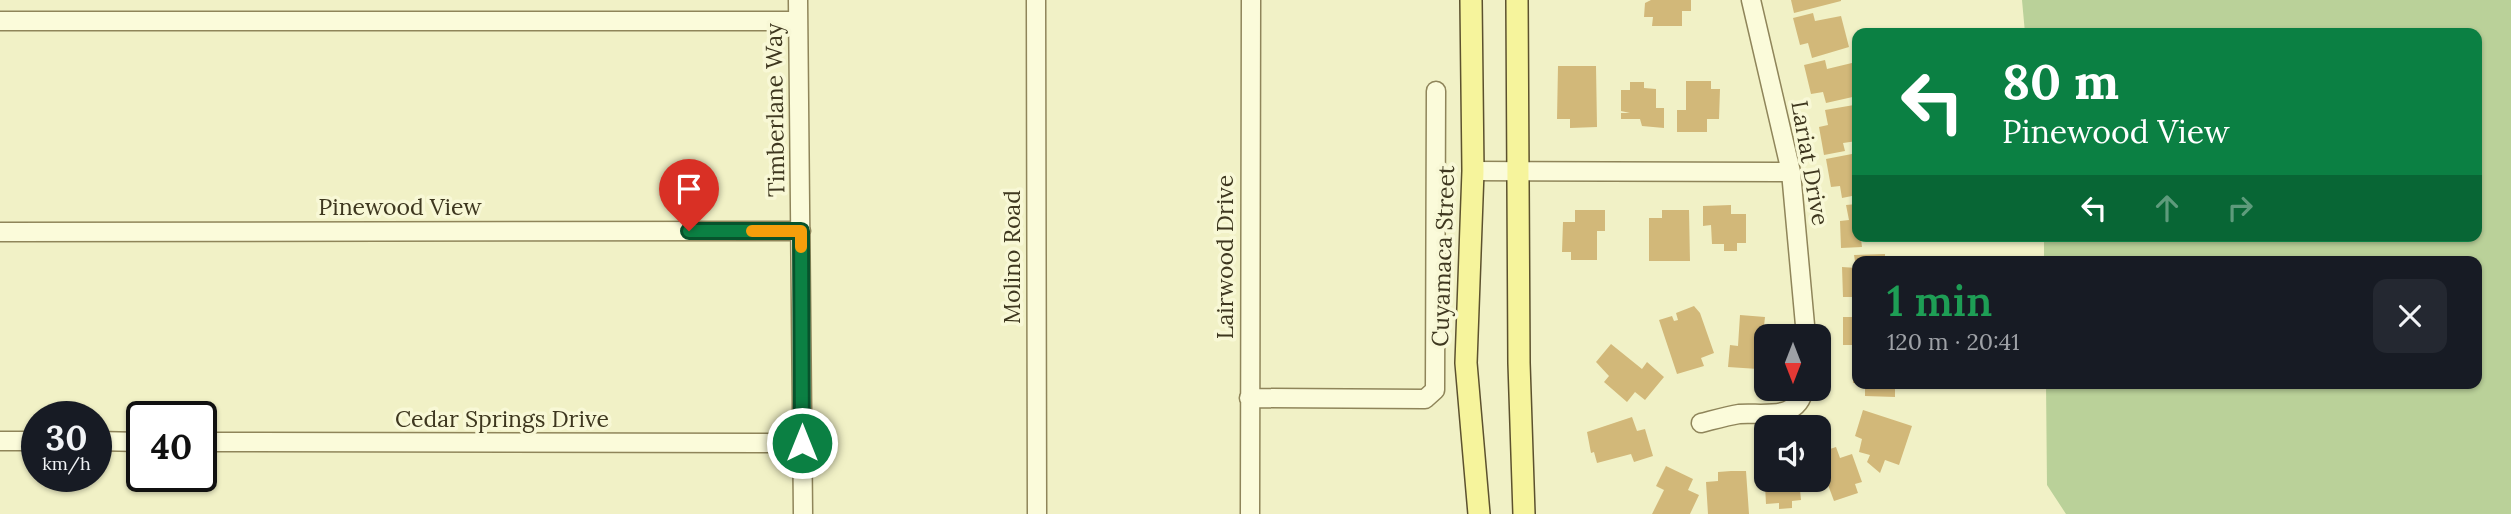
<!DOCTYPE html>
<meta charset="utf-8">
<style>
:root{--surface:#171b24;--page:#242831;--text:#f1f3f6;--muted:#9ea1a6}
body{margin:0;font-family:Lora,serif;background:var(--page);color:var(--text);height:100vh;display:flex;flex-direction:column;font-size:26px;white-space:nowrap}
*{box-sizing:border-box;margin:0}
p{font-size:23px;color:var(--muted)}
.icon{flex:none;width:38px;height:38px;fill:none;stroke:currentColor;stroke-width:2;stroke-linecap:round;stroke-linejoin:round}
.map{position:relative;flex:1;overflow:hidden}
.sheet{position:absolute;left:1852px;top:256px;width:630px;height:133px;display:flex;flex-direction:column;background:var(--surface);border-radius:14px;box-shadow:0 2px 5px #0004}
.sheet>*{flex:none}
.top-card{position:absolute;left:1852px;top:28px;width:630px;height:214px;border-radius:14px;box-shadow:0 2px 5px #0004;background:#0b8043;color:#fff;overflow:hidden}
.needle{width:46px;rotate:180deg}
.controls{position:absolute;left:1754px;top:324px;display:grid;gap:14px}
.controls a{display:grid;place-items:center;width:77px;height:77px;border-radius:14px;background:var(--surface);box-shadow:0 2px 5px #0004;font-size:35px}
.speed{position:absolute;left:21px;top:401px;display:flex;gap:14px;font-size:35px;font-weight:700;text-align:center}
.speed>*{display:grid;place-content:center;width:91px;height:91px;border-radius:50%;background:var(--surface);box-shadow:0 2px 5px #0004;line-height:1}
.speed small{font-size:18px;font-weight:400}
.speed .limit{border:4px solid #111;border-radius:10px;background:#fff;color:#111}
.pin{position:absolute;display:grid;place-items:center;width:60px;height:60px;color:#fff;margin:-72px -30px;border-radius:50% 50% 50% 0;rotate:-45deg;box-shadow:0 0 7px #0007}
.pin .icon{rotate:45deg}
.me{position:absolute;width:77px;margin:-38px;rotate:0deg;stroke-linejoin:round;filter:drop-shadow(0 0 5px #0008)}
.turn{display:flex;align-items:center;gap:24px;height:147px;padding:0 35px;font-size:32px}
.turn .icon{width:91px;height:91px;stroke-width:2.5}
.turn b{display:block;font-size:49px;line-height:60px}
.lanes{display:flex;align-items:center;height:66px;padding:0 35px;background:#0003;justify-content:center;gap:35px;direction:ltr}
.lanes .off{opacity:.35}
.round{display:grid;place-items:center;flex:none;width:74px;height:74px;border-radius:14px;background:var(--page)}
.headline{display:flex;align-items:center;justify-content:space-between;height:119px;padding:0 35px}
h1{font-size:42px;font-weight:600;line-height:52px;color:#1e9e55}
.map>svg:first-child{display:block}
.green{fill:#bad199}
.building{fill:#d2b879}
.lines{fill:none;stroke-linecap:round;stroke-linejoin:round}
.minor-casing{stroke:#8f855a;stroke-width:21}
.major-casing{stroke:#5c512e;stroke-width:24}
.minor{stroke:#fbfbda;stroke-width:18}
.major{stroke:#f6f49c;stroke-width:21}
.route-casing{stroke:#07532c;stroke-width:18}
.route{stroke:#0b8043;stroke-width:12}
.slow{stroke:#f59e0b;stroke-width:12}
.labels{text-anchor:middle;stroke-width:7;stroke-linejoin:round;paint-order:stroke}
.street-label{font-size:23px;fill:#3e371f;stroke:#f8f8d6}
</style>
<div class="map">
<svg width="2511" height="514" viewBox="0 0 2511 514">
<rect width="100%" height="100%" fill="#f1f1c6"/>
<path class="green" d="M 2022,0 L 2511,0 L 2511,514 L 2066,514 L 2047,485 L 2046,383 L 2476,383 L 2476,261 L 2044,261 L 2044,236 L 2476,236 L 2476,33 L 2025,33 Z"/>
<path class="building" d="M 1651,0 L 1691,0 L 1691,11 L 1682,11 L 1682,26 L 1652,26 L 1653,17 L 1644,17 L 1645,3 Z
M 1791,0 L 1841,0 L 1841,1 L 1794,13 Z
M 1813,13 L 1815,21 L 1841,16 L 1849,47 L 1812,58 L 1808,43 L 1800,45 L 1793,18 Z
M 1825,60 L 1827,69 L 1856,62 L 1857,96 L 1826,103 L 1823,92 L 1811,94 L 1804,65 Z
M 1558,66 L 1596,66 L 1597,127 L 1570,128 L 1570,119 L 1557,119 Z
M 1686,81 L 1711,81 L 1711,89 L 1720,89 L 1719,119 L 1707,119 L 1707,132 L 1677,132 L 1677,110 L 1686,110 Z
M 1630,82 L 1644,82 L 1644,88 L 1656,89 L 1656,108 L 1664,108 L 1664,128 L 1642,126 L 1640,119 L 1621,119 L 1621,113 L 1630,113 L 1621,111 L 1621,90 L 1630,90 Z
M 1854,105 L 1857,141 L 1843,143 L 1845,151 L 1824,155 L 1819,127 L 1828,125 L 1825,110 Z
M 1857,153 L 1857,195 L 1842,198 L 1840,186 L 1831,187 L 1826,159 Z
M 1857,204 L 1857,236 L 1876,238 L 1861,239 L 1862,247 L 1841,248 L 1840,221 L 1849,220 L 1846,205 Z
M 1731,205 L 1731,214 L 1746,214 L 1746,243 L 1737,243 L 1737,251 L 1724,251 L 1724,244 L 1712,244 L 1711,225 L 1703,226 L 1703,206 Z
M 1575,210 L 1605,210 L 1605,231 L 1597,231 L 1597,260 L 1571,260 L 1571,252 L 1562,252 L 1563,222 L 1575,222 Z
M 1662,210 L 1689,210 L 1690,261 L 1649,261 L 1649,218 L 1662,218 Z
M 1885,254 L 1885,261 L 1855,261 L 1854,255 Z
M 1842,267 L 1857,268 L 1857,297 L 1843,297 Z
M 1852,302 L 1857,302 L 1857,345 L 1843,345 L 1843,317 L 1853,317 Z
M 1694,306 L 1700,313 L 1714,353 L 1701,358 L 1704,366 L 1677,374 L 1659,320 L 1672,316 L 1674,321 L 1678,320 L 1676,313 Z
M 1740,315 L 1765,317 L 1764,326 L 1772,327 L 1772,336 L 1766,336 L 1766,356 L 1759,356 L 1758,369 L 1728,367 L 1730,345 L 1738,346 Z
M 1611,344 L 1642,369 L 1647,362 L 1664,377 L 1645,400 L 1635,392 L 1627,402 L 1604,382 L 1609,376 L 1596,362 Z
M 1853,354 L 1857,354 L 1857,383 L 1853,383 Z
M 1865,383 L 1912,383 L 1909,389 L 1895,388 L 1895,397 L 1865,396 Z
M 1863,410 L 1912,426 L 1899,465 L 1885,460 L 1880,473 L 1867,462 L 1870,455 L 1859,452 L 1862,439 L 1855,436 Z
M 1632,417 L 1637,431 L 1645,429 L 1653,456 L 1634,462 L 1631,454 L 1597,463 L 1594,452 L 1591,453 L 1587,432 Z
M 1836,447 L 1840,458 L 1852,454 L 1862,482 L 1855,484 L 1858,493 L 1834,501 L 1824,474 L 1818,476 L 1818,453 Z
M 1766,465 L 1766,480 L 1799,480 L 1801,500 L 1792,501 L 1792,508 L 1779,509 L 1779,503 L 1766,504 L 1765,485 L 1756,486 L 1755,466 Z
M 1666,466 L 1693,479 L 1688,490 L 1699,495 L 1690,514 L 1652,514 L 1664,490 L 1656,486 Z
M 1731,471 L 1746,471 L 1749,514 L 1708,514 L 1706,482 L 1718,481 L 1718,472 Z"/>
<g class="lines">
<g class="minor-casing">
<path id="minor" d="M 798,0 L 803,514
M 1036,0 L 1037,514
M 1751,0 L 1791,172 L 1806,336
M 0,21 L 798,21
M 1473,171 L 1791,172
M 0,232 L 801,231
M 1249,398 L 1425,399 L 1435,390 L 1436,91
M 1701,423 C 1713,420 1727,416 1739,414 C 1762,412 1799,422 1804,388
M 0,441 L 37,441
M 96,441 L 142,442
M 201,442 L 802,443
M 1250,514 L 1251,0"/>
</g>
<g class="major-casing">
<path id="major" d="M 1471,0 L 1473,171 L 1466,363 L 1479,514
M 1517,0 L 1519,363 L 1524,514"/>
</g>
<use href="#minor" class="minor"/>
<use href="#major" class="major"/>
</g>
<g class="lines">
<g class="route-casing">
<path id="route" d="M 689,231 L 801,231 L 802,443"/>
</g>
<use href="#route" class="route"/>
<path class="slow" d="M 752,231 L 801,231 L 801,247"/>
</g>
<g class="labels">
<g class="street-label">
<text transform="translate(775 110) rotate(-91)" y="8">Timberlane Way</text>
<text transform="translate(1810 163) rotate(80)" y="8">Lariat Drive</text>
<text x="400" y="215">Pinewood View</text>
<text transform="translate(1443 256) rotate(-88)" y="8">Cuyamaca Street</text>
<text transform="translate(1012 257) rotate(-90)" y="8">Molino Road</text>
<text transform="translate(1225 257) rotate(-90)" y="8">Lairwood Drive</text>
<text x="502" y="427">Cedar Springs Drive</text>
</g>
</g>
</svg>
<div class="controls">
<a><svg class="needle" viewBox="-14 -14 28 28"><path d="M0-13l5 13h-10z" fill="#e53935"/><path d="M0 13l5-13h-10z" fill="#9ea1a6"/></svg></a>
<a><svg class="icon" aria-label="sound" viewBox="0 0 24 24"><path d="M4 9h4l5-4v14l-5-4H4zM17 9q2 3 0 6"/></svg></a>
</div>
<div class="speed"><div>30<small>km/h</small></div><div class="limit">40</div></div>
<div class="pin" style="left:689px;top:231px;background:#d93025"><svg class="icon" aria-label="arrive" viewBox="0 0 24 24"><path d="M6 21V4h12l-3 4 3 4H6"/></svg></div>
<svg class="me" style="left:802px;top:443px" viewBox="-20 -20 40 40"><circle r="17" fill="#0b8043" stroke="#fff" stroke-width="3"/><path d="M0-11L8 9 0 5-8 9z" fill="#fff"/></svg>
<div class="top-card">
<div class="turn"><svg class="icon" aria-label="left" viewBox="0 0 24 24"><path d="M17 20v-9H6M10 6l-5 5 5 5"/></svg><div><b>80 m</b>Pinewood View</div></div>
<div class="lanes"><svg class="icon" aria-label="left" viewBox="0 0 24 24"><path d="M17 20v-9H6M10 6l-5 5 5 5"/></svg><svg class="icon off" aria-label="ahead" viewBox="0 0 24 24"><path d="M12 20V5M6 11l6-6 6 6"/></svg><svg class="icon off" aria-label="right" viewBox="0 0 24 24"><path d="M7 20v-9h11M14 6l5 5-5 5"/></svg></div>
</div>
<section class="sheet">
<div class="headline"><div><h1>1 min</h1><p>120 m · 20:41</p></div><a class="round"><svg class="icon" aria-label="close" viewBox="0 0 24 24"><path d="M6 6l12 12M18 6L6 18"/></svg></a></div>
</section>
</div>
